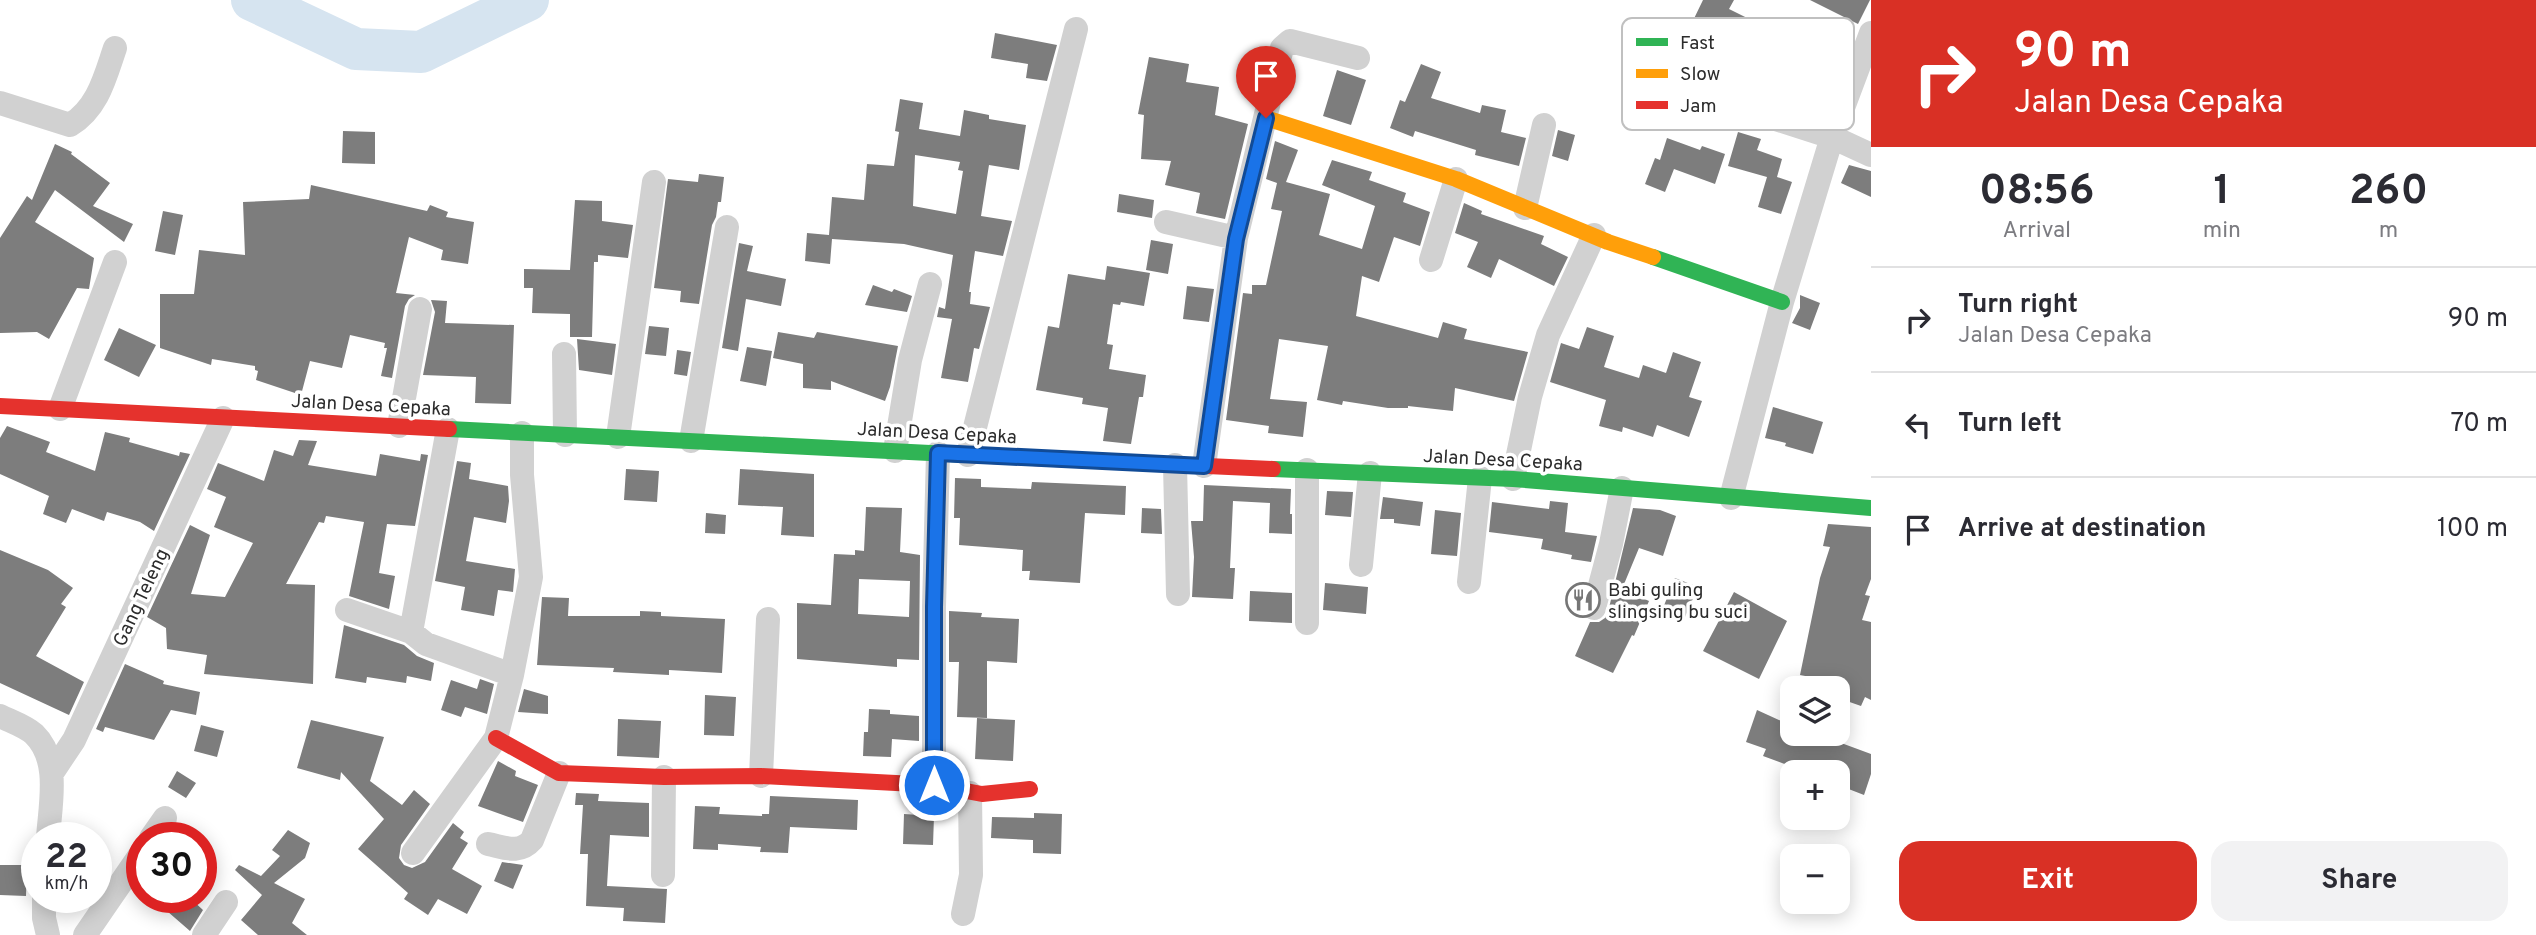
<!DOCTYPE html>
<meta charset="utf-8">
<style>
:root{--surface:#fff;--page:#f2f2f3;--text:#2b2b33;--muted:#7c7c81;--line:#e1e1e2;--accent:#d93025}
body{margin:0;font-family:Overpass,sans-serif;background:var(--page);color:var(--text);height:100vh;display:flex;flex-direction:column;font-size:26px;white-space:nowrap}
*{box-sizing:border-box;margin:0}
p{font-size:23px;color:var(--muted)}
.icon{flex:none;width:38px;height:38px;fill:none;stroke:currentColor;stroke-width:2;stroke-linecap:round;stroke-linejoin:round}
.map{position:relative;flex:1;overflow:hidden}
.side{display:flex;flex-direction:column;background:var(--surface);width:665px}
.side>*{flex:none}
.banner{background:#d93025;color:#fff;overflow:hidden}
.controls{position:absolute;left:1780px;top:676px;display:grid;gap:14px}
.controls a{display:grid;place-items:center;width:70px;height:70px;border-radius:14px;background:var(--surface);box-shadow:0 4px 18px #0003;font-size:35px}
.speed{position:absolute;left:21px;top:822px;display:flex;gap:14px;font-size:35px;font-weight:700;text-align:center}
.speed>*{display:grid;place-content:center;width:91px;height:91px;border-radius:50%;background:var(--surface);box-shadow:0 4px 18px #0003;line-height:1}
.speed small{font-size:18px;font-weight:400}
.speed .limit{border:10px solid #d22;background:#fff;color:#111}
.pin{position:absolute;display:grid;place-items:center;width:60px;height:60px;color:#fff;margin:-72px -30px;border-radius:50% 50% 50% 0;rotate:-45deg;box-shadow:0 0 7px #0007}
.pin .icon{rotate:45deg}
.me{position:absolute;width:77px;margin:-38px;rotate:0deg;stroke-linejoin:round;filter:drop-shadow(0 0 5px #0008)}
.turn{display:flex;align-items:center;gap:24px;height:147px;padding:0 28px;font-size:32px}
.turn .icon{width:91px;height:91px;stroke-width:2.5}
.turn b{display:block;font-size:49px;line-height:60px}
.eta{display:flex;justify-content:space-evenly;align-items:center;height:119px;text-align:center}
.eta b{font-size:42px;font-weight:700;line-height:49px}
.action{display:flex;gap:14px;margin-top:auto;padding:14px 28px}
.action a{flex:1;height:80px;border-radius:21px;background:var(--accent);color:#fff;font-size:28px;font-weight:700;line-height:80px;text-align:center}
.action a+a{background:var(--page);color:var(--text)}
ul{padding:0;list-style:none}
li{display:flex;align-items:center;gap:21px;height:105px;padding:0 28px;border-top:2px solid var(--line)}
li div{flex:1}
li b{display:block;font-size:26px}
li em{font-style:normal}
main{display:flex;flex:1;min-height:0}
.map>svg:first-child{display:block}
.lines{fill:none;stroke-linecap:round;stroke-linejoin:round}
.river{stroke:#d6e4f0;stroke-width:42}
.building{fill:#7d7d7d;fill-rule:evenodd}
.street{stroke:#d1d1d1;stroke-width:24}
.fast{stroke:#30b455;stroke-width:16}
.slow{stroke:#ff9f0a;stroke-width:16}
.jam{stroke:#e5322d;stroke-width:16}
.route-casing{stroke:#114b97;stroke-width:18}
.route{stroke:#1a73e8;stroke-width:12}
.labels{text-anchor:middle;stroke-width:7;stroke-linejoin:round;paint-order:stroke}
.street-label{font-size:19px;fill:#2c2c2c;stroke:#fff}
.poi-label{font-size:19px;fill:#2c2c2c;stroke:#fff;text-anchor:start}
.key{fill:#fff;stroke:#c0c0c0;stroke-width:2}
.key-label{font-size:19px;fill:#2c2c2c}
</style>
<main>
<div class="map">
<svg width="1871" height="935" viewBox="0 0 1871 935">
<rect width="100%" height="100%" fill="#fff"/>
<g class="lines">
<path class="river" d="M 252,0 L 356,49 L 421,52 L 528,0"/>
</g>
<path class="building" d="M 1703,0 L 1734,0 L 1729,9 L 1830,59 L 1803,112 L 1738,92 L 1752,63 L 1687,33 Z
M 1810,0 L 1870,0 L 1858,24 Z
M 995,33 L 1057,45 L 1047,81 L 1026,78 L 1028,64 L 991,58 Z
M 1149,57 L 1189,64 L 1186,82 L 1219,87 L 1215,115 L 1248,124 L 1225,219 L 1196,213 L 1200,193 L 1165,185 L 1171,161 L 1141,159 L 1144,115 L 1138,114 Z
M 1421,64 L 1441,72 L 1431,98 L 1480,113 L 1482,105 L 1506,110 L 1501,132 L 1526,138 L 1519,166 L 1475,155 L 1476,150 L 1415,131 L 1413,137 L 1390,128 L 1400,100 L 1405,102 Z
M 1337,70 L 1366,80 L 1351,125 L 1323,116 Z
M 900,99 L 923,103 L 919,129 L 960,136 L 964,110 L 989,115 L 989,119 L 1026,125 L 1019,170 L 989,165 L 981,216 L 1012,221 L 1003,256 L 975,251 L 969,292 L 971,292 L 970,304 L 990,307 L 979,349 L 974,348 L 968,382 L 941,378 L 952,319 L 937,317 L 939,307 L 945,309 L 953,255 L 904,244 L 832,239 L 830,264 L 805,261 L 807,233 L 829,235 L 832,197 L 864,200 L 867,164 L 894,166 L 899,132 L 895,131 ZM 915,155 L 960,162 L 958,170 L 963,171 L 956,214 L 913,206 Z
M 1558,130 L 1575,135 L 1568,161 L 1552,156 Z
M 343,131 L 375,132 L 375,164 L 342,163 Z
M 1738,132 L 1761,139 L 1757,150 L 1782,159 L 1777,177 L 1792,182 L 1781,214 L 1758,207 L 1767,177 L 1728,166 Z
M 1667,138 L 1700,150 L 1702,146 L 1725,154 L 1715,184 L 1674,169 L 1665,192 L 1645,184 L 1655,158 L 1660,160 Z
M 1275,141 L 1298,150 L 1286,182 L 1330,194 L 1319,235 L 1362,249 L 1375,206 L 1322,185 L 1332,160 L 1372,172 L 1369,180 L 1406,193 L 1403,202 L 1430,212 L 1420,246 L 1394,237 L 1379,282 L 1362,276 L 1356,316 L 1438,338 L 1443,322 L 1467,329 L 1464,339 L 1528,352 L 1514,401 L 1455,388 L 1453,411 L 1408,406 L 1408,408 L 1388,408 L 1343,401 L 1342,405 L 1317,400 L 1328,346 L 1279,339 L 1270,399 L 1307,402 L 1303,437 L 1268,433 L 1269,426 L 1226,420 L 1243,293 L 1252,294 L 1252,285 L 1266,285 L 1282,211 L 1271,209 L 1277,183 L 1266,179 Z
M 55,144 L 72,152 L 71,154 L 110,183 L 93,206 L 133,224 L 124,242 L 55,190 L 35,222 L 94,258 L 89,289 L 77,288 L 49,339 L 37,332 L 0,333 L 0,238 L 27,196 L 32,200 Z
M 1849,165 L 1871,171 L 1871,197 L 1841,183 Z
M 699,174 L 724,177 L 721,202 L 718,202 L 716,217 L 712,225 L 699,304 L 680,302 L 681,291 L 654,288 L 668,179 L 698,182 Z
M 311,185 L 427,211 L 430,205 L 448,212 L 446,217 L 474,222 L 468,264 L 441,260 L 443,250 L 409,237 L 396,293 L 415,295 L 409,299 L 405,306 L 392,378 L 381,376 L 387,348 L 384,348 L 385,343 L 350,335 L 342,368 L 310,361 L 301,395 L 256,380 L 258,371 L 255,370 L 255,366 L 212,359 L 211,365 L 160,348 L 160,294 L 194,294 L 199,250 L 245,255 L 243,202 L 309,199 Z
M 1119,194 L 1154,200 L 1152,218 L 1117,212 Z
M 575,200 L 602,201 L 602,221 L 633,225 L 628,258 L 598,255 L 598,262 L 594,262 L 592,337 L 570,337 L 570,314 L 532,313 L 533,288 L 524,288 L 524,269 L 570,270 Z
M 1464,203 L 1482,211 L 1481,214 L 1544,236 L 1541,244 L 1568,257 L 1554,286 L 1499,259 L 1491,278 L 1467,267 L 1478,242 L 1455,233 Z
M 163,211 L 183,215 L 175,255 L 155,251 Z
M 1151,240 L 1173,244 L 1168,274 L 1146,270 Z
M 739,243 L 753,246 L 747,271 L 786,279 L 781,306 L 746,299 L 738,351 L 722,348 Z
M 1107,266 L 1150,273 L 1144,306 L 1121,302 L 1120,305 L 1113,304 L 1107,344 L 1113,345 L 1109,369 L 1146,375 L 1143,397 L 1139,397 L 1131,444 L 1103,441 L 1108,408 L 1082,404 L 1083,398 L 1036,390 L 1048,326 L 1059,328 L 1068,274 L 1105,280 Z
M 873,285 L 892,292 L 894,289 L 912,296 L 907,312 L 865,305 Z
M 1187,286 L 1214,289 L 1209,322 L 1183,319 Z
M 1800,295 L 1820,303 L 1810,330 L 1792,323 L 1800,308 Z
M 431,300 L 447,301 L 445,323 L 514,325 L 511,404 L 475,403 L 476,377 L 423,375 L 435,312 Z
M 649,326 L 669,328 L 666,356 L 645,354 Z
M 1587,327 L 1614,336 L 1604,367 L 1639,378 L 1643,365 L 1666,373 L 1673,352 L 1701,362 L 1689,397 L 1702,401 L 1689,437 L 1657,425 L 1653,437 L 1623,427 L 1622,432 L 1599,426 L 1606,400 L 1550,382 L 1561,343 L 1579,349 Z
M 119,328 L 156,345 L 139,377 L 104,360 Z
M 778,332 L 814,338 L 817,332 L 898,346 L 890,387 L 885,401 L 831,381 L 831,390 L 803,388 L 803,364 L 773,358 Z
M 577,339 L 616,344 L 612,375 L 579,370 Z
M 747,347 L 772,351 L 766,386 L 740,381 Z
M 677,350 L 691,352 L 687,376 L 674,374 Z
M 1773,407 L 1823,422 L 1813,454 L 1785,446 L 1786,443 L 1765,438 Z
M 7,426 L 50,442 L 46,452 L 95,471 L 105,432 L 130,438 L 129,442 L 179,456 L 180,452 L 190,454 L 154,531 L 140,522 L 107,512 L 104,521 L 72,509 L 66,523 L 43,514 L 49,496 L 0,474 L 0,438 Z
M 299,440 L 317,441 L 308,465 L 376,476 L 380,454 L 420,461 L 421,454 L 428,455 L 415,526 L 387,524 L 379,573 L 395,576 L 389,609 L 349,596 L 364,522 L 326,516 L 324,523 L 319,522 L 286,584 L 315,585 L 313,684 L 204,674 L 207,655 L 167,649 L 166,628 L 147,617 L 190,525 L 210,535 L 191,594 L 225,597 L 253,543 L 214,527 L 226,497 L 207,489 L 218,463 L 264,481 L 274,450 L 293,456 Z
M 457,461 L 471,463 L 469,479 L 508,486 L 509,501 L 506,523 L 474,517 L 466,561 L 515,569 L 513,592 L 498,590 L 494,616 L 461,610 L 465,587 L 435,581 Z
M 626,469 L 659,471 L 657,502 L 624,500 Z
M 740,469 L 814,474 L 814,537 L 781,535 L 783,507 L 738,505 Z
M 955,478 L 981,479 L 981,487 L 1031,489 L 1032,482 L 1126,486 L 1125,515 L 1085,513 L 1080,583 L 1029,580 L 1030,571 L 1022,571 L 1023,550 L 959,545 L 960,518 L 954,518 Z
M 1204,485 L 1291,489 L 1290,514 L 1292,514 L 1292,534 L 1269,533 L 1270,503 L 1233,501 L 1230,568 L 1235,568 L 1233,599 L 1192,597 L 1194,557 L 1191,521 L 1203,521 Z
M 1327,491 L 1353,492 L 1351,517 L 1325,515 Z
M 1383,497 L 1423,502 L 1420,526 L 1394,523 L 1394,519 L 1380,519 Z
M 1550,501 L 1568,503 L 1565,532 L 1597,536 L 1591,562 L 1571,559 L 1572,555 L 1541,549 L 1543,539 L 1489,532 L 1492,502 L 1549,509 Z
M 866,507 L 902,508 L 900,552 L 920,555 L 919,660 L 897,659 L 897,667 L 797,659 L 797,603 L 831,605 L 834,554 L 855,555 L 855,550 L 864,551 ZM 859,579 L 910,581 L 909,617 L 858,614 Z
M 1142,508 L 1161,509 L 1162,534 L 1141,533 Z
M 1633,508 L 1660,510 L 1676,516 L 1663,556 L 1639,548 L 1622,589 L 1649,601 L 1634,636 L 1632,635 L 1613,673 L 1575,656 L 1590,622 L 1599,622 L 1605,618 L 1608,612 Z
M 1435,510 L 1461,513 L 1457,556 L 1431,554 Z
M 706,513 L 726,515 L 725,534 L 705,533 Z
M 1828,524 L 1871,527 L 1871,579 L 1865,595 L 1870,596 L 1862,620 L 1871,622 L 1871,700 L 1865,697 L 1861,706 L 1841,699 L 1843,694 L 1838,692 L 1838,688 L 1824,687 L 1826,680 L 1800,675 L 1820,578 L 1830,547 L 1823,546 Z
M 0,550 L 48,570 L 73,588 L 61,604 L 66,607 L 36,656 L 84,682 L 69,715 L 0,683 Z
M 1675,578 L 1698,587 L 1685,617 L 1663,608 Z
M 1325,583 L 1368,587 L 1366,614 L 1323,610 Z
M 1250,591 L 1292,593 L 1292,623 L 1249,621 Z
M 1734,592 L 1787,621 L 1759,679 L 1703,651 Z
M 542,597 L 569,598 L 568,616 L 640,616 L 640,611 L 661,612 L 661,616 L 725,619 L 722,673 L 669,670 L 669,675 L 613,672 L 614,668 L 537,665 Z
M 949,611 L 982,613 L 981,617 L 1019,619 L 1017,663 L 987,661 L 987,718 L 957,717 L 959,662 L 949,662 Z
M 344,625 L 404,645 L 417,656 L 434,663 L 431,681 L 407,676 L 406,683 L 367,677 L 366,683 L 335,678 Z
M 125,664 L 164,681 L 163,684 L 200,692 L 196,715 L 171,710 L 154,740 L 105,727 L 103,732 L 96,729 Z
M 480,679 L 494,684 L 487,714 L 465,707 L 461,717 L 441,710 L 451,680 L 477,689 Z
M 524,689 L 548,696 L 548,714 L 518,712 Z
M 705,695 L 736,697 L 734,736 L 704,735 Z
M 869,709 L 890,710 L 890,714 L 919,716 L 919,741 L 892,739 L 891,757 L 863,756 L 864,732 L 868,732 Z
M 1757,710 L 1792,726 L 1792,733 L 1826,733 L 1825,737 L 1871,754 L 1871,774 L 1864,795 L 1846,788 L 1848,781 L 1838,777 L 1838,772 L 1822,772 L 1792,761 L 1790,766 L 1763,756 L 1766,749 L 1746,742 Z
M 977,718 L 1015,720 L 1013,761 L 975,759 Z
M 618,719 L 661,721 L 659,758 L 617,756 Z
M 311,720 L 384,737 L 370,781 L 402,805 L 414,790 L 430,804 L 401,845 L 399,858 L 404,865 L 412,868 L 425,862 L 453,823 L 464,832 L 460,838 L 468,843 L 452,869 L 482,886 L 467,914 L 438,899 L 428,915 L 404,899 L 408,893 L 358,849 L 384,819 L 341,772 L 340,780 L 297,768 Z
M 201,725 L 224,731 L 217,757 L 194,751 Z
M 498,761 L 516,771 L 515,776 L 538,785 L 523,822 L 478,806 Z
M 177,771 L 196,783 L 186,798 L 168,787 Z
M 576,793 L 599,794 L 598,801 L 649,803 L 649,837 L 610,835 L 607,886 L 667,889 L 665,923 L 623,921 L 624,908 L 586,906 L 588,854 L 580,854 L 583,805 L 575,805 Z
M 770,796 L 858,800 L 857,830 L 790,827 L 788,853 L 760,852 L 761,847 L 718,844 L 718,850 L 693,849 L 695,806 L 720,807 L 719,814 L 762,816 L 762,814 L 769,814 Z
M 1034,813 L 1062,814 L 1061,854 L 1033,853 L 1033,840 L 991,838 L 992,817 L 1034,818 Z
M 904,814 L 934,816 L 933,845 L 903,844 Z
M 288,830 L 310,843 L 305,858 L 274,883 L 305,899 L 292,923 L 307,935 L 258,935 L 241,920 L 262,895 L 235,870 L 239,865 L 261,876 L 280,856 L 272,850 Z
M 502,862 L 523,865 L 513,889 L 494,881 Z
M 0,865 L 27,865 L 26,896 L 0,895 Z
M 152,898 L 190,898 L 203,910 L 190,931 Z"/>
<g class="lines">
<path class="street" d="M 0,103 L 70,125 C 98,108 105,77 115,48
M 1735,106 L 1832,137 L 1871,155
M 1525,208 L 1544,125
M 1166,222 L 1236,238
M 1431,260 L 1456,179
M 564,354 L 565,435
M 60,409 L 115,262
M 399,426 L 420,309
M 448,429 L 411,632 L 426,644 L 512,675
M 618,437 L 654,182
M 691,441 L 727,227
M 895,451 L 910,360 L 930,284
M 968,455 L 1076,29
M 1175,465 L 1178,594
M 1204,466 L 1236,238 L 1282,48 L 1290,41 L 1358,58
M 1307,470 L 1307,623
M 1513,479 L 1530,397 L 1548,335 L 1594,235
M 1731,498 L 1782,302 L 1832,137 L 1871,33
M 1361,565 L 1370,473
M 1469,582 L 1480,478
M 1594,608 L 1611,544 L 1622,488
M 347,610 L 411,632
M 0,716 C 10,721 25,726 34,734 C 61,760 50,805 48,838
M 52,773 L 74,740 L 223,418
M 761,776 L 768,619
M 934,785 L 934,607 L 938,453
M 151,838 L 165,818
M 488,844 C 504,847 519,855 532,840 L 559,773
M 413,853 L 496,738 L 512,675 L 531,577 L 522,475 L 522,433
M 663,875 L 664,777
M 44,898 L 44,918 L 48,935
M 963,914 L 971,875 L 970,793
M 85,935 L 142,852
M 204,935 L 226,902"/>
<path class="fast" d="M 1653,257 L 1782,302
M 449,429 L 970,455
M 1273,469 L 1513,479 L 1871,508"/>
<path class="slow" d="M 1266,118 L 1456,179 L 1608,242 L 1653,257"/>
<path class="jam" d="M 0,406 L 449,429
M 970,455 L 1273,469
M 496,738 L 559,773 L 664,777 L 761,776 L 934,785 L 982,794 L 1030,789"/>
</g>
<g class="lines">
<g class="route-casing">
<path id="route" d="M 934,785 L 934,607 L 938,453 L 1204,466 L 1236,239 L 1266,118"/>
</g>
<use href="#route" class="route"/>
</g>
<defs>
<g id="restaurant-ring" transform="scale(1.75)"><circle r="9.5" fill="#fff" stroke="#767676" stroke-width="1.5"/><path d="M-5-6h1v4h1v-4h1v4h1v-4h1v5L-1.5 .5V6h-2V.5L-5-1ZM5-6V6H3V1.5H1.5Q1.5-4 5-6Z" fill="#767676"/></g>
</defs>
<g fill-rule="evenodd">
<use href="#restaurant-ring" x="1583" y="600"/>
</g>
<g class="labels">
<g class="street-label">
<text transform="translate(371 404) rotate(3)" y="7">Jalan Desa Cepaka</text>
<text transform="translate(937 432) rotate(3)" y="7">Jalan Desa Cepaka</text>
<text transform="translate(1503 459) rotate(3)" y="7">Jalan Desa Cepaka</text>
<text transform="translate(140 597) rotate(-65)" y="7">Gang Teleng</text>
</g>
<g class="poi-label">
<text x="1608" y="596">Babi guling<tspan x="1608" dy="22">slingsing bu suci</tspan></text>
</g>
</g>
<rect x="1622" y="18" width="232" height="112" rx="10" class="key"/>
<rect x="1636" y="38" width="32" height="8" fill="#30b455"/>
<rect x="1636" y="69" width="32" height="9" fill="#ff9f0a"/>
<rect x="1636" y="101" width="32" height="8" fill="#e5322d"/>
<g class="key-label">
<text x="1680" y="49">Fast</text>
<text x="1680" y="80">Slow</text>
<text x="1680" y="112">Jam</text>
</g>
</svg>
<div class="controls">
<a><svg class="icon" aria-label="layers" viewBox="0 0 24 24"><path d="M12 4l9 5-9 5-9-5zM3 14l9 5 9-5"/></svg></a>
<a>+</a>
<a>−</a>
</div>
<div class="speed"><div>22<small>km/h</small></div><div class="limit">30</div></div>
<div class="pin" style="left:1266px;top:118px;background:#d93025"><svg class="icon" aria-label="arrive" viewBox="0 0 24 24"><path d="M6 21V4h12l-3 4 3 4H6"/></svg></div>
<svg class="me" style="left:934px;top:785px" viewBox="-20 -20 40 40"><circle r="17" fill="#1a73e8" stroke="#fff" stroke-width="3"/><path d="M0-11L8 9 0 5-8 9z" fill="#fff"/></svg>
</div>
<section class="side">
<div class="banner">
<div class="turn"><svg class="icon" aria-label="right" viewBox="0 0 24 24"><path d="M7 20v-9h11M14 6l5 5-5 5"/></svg><div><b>90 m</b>Jalan Desa Cepaka</div></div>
</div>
<div class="eta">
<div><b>08:56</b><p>Arrival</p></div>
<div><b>1</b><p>min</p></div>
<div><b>260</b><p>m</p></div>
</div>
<ul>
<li><svg class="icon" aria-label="right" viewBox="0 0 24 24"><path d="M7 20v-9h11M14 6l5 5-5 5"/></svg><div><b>Turn right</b><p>Jalan Desa Cepaka</p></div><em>90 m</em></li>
<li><svg class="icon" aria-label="left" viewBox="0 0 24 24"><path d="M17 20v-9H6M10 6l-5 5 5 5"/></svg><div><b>Turn left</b></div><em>70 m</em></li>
<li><svg class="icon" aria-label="arrive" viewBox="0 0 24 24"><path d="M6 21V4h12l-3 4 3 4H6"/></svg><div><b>Arrive at destination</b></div><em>100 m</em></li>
</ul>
<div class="action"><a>Exit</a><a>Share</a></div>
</section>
</main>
